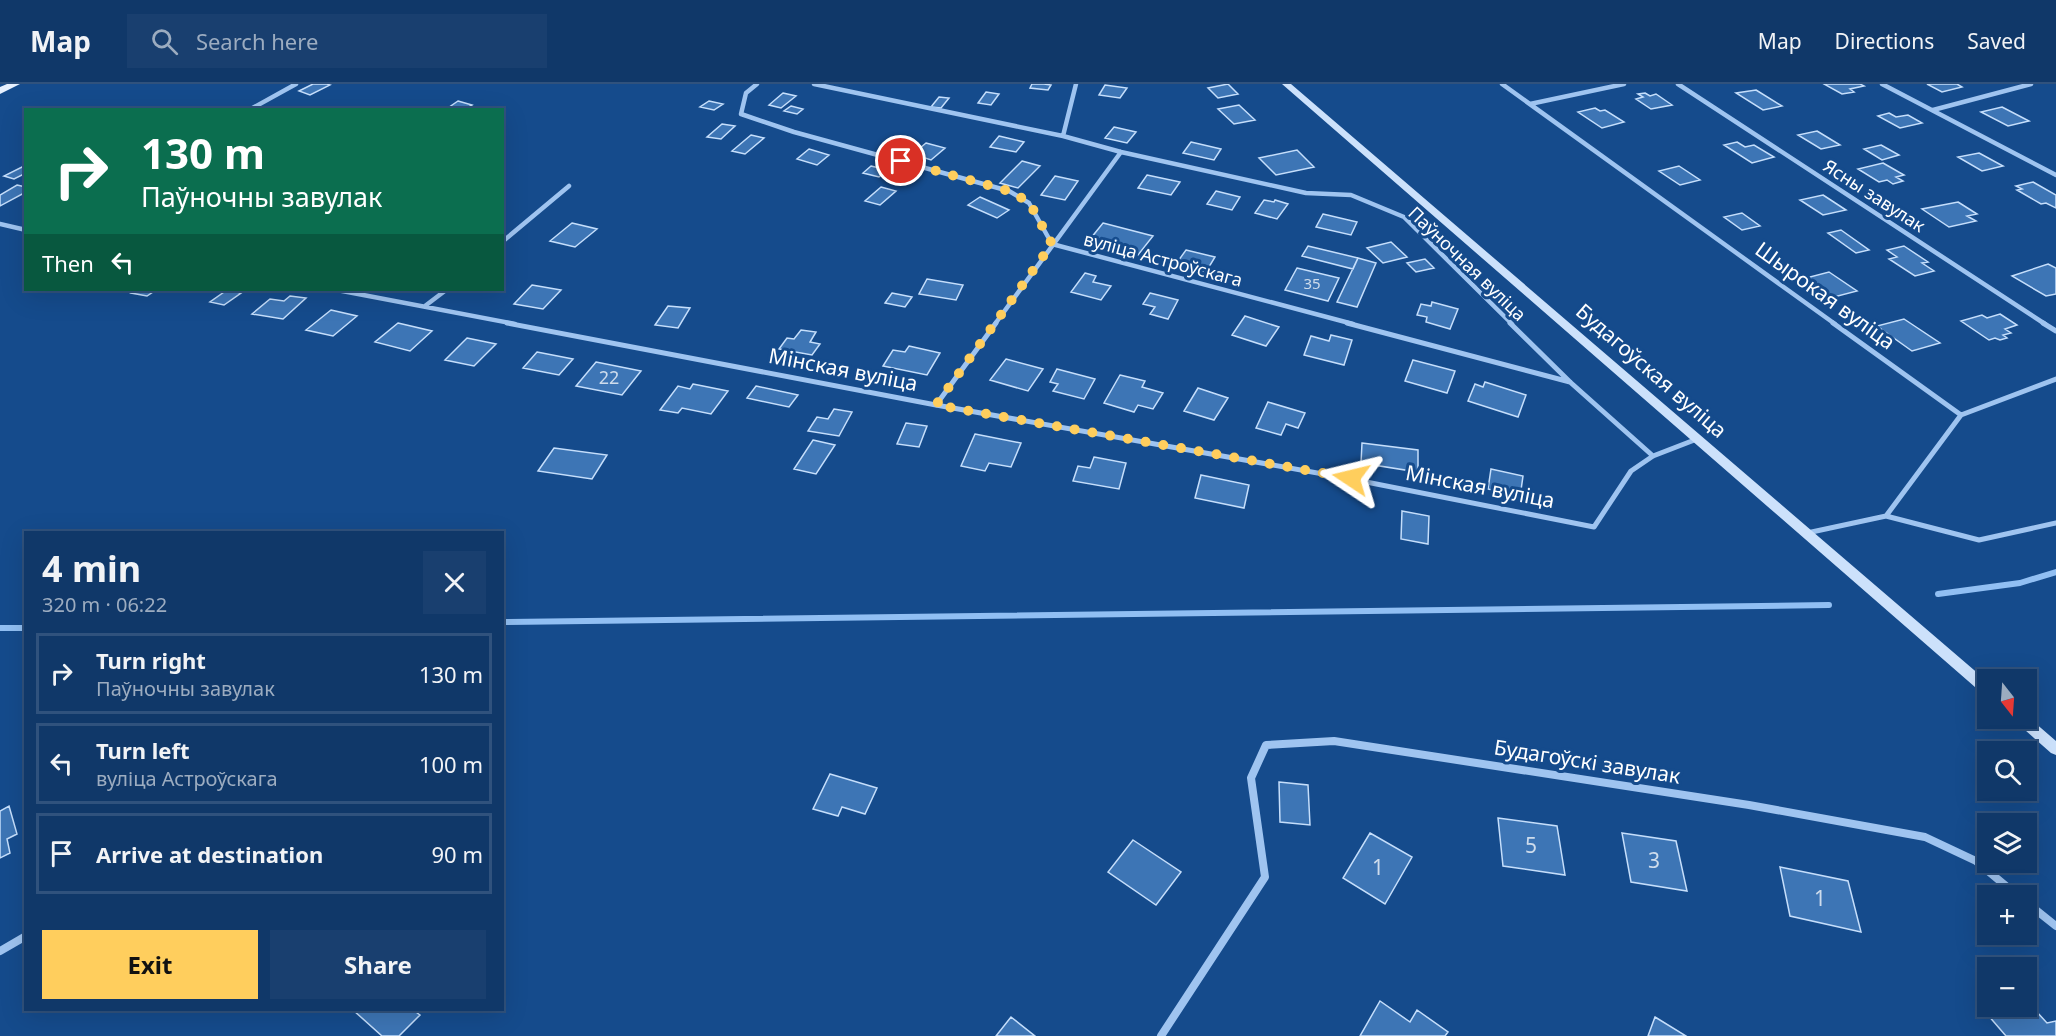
<!DOCTYPE html>
<meta charset="utf-8">
<style>
:root{--surface:#103869;--page:#193f6f;--text:#f1f3f6;--muted:#9cacc0;--line:#30527d;--accent:#ffce5d}
body{margin:0;font-family:"Noto Sans",sans-serif;background:var(--page);color:var(--text);height:100vh;display:flex;flex-direction:column;font-size:22px;white-space:nowrap}
*{box-sizing:border-box;margin:0}
p{font-size:20px;color:var(--muted)}
.icon{flex:none;width:33px;height:33px;fill:none;stroke:currentColor;stroke-width:2;stroke-linecap:round;stroke-linejoin:round}
.map{position:relative;flex:1;overflow:hidden}
.side{position:absolute;left:24px;top:447px;width:480px;height:480px;display:flex;flex-direction:column;background:var(--surface);border-radius:0px;box-shadow:0 6px 24px #0002,0 0 0 2px var(--line)}
.side>*{flex:none}
.top-card{position:absolute;left:24px;top:24px;width:480px;height:183px;border-radius:0px;box-shadow:0 6px 24px #0002,0 0 0 2px var(--line);background:#0b6e4f;color:#fff;overflow:hidden}
.needle{width:39px;rotate:163deg}
.fabs{position:absolute;left:1977px;top:585px;display:grid;gap:12px}
.fabs a{display:grid;place-items:center;width:60px;height:60px;border-radius:0px;background:var(--surface);box-shadow:0 6px 24px #0002,0 0 0 2px var(--line);font-size:30px}
.pin{position:absolute;display:grid;place-items:center;width:51px;height:51px;color:#fff;margin:-26px;border:3px solid #fff;border-radius:50%;box-shadow:0 2px 6px #0007}
.me{position:absolute;width:66px;margin:-33px;rotate:280deg;stroke-linejoin:round;filter:drop-shadow(0 0 4px #0008)}
.turn{display:flex;align-items:center;gap:21px;height:126px;padding:0 18px;font-size:27px}
.turn .icon{width:78px;height:78px;stroke-width:2.5}
.turn b{display:block;font-size:42px;line-height:51px}
.then{display:flex;align-items:center;height:57px;padding:0 18px;background:#0003;gap:12px;font-size:22px}
.round{display:grid;place-items:center;flex:none;width:63px;height:63px;border-radius:0px;background:var(--page)}
.overview{display:flex;align-items:center;justify-content:space-between;height:102px;padding:0 18px}
h1{font-size:36px;font-weight:700;line-height:45px}
.action{display:flex;gap:12px;margin-top:auto;padding:12px 18px}
.action a{flex:1;height:69px;border-radius:0px;background:var(--accent);color:#111;font-size:24px;font-weight:700;line-height:69px;text-align:center}
.action a+a{background:var(--page);color:var(--text)}
ul{padding:0;list-style:none}
li{display:flex;align-items:center;gap:18px;height:81px;margin:0 12px 9px;padding:0 6px;border:3px solid var(--line);border-radius:0px}
li div{flex:1}
li b{display:block;font-size:22px}
li em{font-style:normal}
header{display:flex;align-items:center;gap:36px;box-sizing:border-box;height:84px;padding:0 30px;background:var(--surface);border-bottom:2px solid var(--line)}
header strong{font-size:28px}
nav{display:flex;gap:33px;margin-inline-start:auto;font-size:21px}
.search{width:420px;height:54px;background:var(--page);display:flex;align-items:center;gap:15px;box-sizing:border-box;padding:0 21px;border-radius:0px;color:var(--muted);font-size:22px}
.map>svg:first-child{display:block}
.lines{fill:none;stroke-linecap:round;stroke-linejoin:round}
.stream{stroke:#91bff3;stroke-width:6}
.building{fill:#3d75b5;stroke:#c5defb;stroke-width:1.5}
.street-far2{stroke:#9fc4f0;stroke-width:4.5}
.street-far1{stroke:#9fc4f0;stroke-width:5}
.street{stroke:#9fc4f0;stroke-width:8}
.secondary{fill:#cce1fb;fill-rule:evenodd}
.primary{fill:#e7f1ff;fill-rule:evenodd}
.route{stroke:#ffce5d;stroke-width:10;stroke-dasharray:0 18}
.labels{text-anchor:middle;stroke-width:6;stroke-linejoin:round;paint-order:stroke}
.far-number-label{font-size:15px;fill:#cedcec}
.far-street-label{font-size:18px;fill:#fff;stroke:#154b8c}
.number-label{font-size:18px;fill:#cedcec}
.street-label{font-size:21px;fill:#fff;stroke:#154b8c}
.near-number-label{font-size:21px;fill:#cedcec}
</style>
<header>
<strong>Map</strong>
<div class="search"><svg class="icon" aria-label="search" viewBox="0 0 24 24"><circle cx="10" cy="10" r="6"/><path d="M15 15l6 6"/></svg>Search here</div>
<nav><a>Map</a><a>Directions</a><a>Saved</a></nav>
</header>
<div class="map">
<svg width="2056" height="952" viewBox="0 0 2056 952">
<rect width="100%" height="100%" fill="#154b8c"/>
<g class="lines">
<path class="stream" d="M 1938,510 L 2020,499 L 2056,488
M 502,538 L 1829,521
M 0,544 L 26,544"/>
</g>
<path class="building" d="M 313,0 L 327,0 L 330,1 L 310,11 L 299,7 Z
M 1032,0 L 1044,0 L 1051,1 L 1048,6 L 1030,4 Z
M 1228,0 L 1238,10 L 1218,14 L 1208,4 Z
M 1824,0 L 1860,0 L 1864,2 L 1850,5 L 1854,8 L 1842,10 Z
M 1927,0 L 1957,0 L 1962,3 L 1942,8 Z
M 1105,1 L 1127,4 L 1120,14 L 1099,11 Z
M 1756,6 L 1782,22 L 1763,26 L 1736,9 Z
M 986,8 L 999,10 L 991,21 L 978,19 Z
M 783,9 L 796,12 L 781,24 L 769,21 Z
M 1645,9 L 1650,12 L 1656,10 L 1672,21 L 1651,25 L 1636,15 L 1643,13 L 1638,10 Z
M 939,13 L 949,14 L 941,24 L 931,23 Z
M 458,17 L 472,21 L 464,26 L 445,26 Z
M 709,17 L 723,20 L 714,26 L 700,23 Z
M 1239,21 L 1255,36 L 1234,40 L 1218,25 Z
M 791,22 L 803,25 L 797,30 L 784,27 Z
M 2002,23 L 2029,37 L 2008,42 L 1981,28 Z
M 1595,24 L 1600,27 L 1605,26 L 1624,38 L 1602,44 L 1578,28 Z
M 1889,29 L 1896,33 L 1908,31 L 1922,39 L 1900,44 L 1878,32 Z
M 722,40 L 735,42 L 721,55 L 707,53 Z
M 1114,43 L 1136,48 L 1127,59 L 1105,54 Z
M 1817,47 L 1840,61 L 1821,65 L 1798,51 Z
M 751,51 L 764,54 L 745,70 L 732,67 Z
M 999,52 L 1024,58 L 1016,68 L 990,63 Z
M 1191,58 L 1221,65 L 1214,76 L 1183,69 Z
M 1737,58 L 1745,63 L 1754,61 L 1774,73 L 1752,79 L 1724,61 Z
M 926,59 L 945,64 L 931,76 L 913,70 Z
M 1881,61 L 1899,71 L 1882,76 L 1864,65 Z
M 809,65 L 829,71 L 817,81 L 797,75 Z
M 1297,66 L 1314,83 L 1276,91 L 1259,74 Z
M 1979,69 L 2003,82 L 1982,87 L 1958,73 Z
M 1022,77 L 1040,82 L 1018,104 L 1000,99 Z
M 1883,79 L 1904,91 L 1896,93 L 1903,97 L 1893,100 L 1887,96 L 1879,98 L 1858,85 Z
M 26,81 L 26,89 L 14,95 L 4,92 Z
M 871,82 L 887,86 L 879,93 L 863,89 Z
M 1679,82 L 1700,96 L 1680,101 L 1659,87 Z
M 1147,91 L 1180,98 L 1171,111 L 1138,104 Z
M 1055,92 L 1078,97 L 1065,116 L 1041,111 Z
M 2033,98 L 2056,111 L 2056,124 L 2046,119 L 2041,120 L 2017,106 L 2022,105 L 2016,102 Z
M 17,101 L 26,103 L 26,108 L 0,122 L 0,111 Z
M 881,103 L 896,107 L 880,121 L 865,117 Z
M 1216,107 L 1240,113 L 1232,126 L 1207,120 Z
M 1823,111 L 1846,126 L 1823,131 L 1800,116 Z
M 980,113 L 1009,126 L 997,134 L 968,121 Z
M 1264,116 L 1274,118 L 1275,116 L 1288,120 L 1277,135 L 1255,129 Z
M 1958,118 L 1977,130 L 1967,132 L 1976,137 L 1949,143 L 1922,125 Z
M 1742,129 L 1760,142 L 1742,146 L 1724,133 Z
M 1323,130 L 1357,138 L 1351,151 L 1316,143 Z
M 572,139 L 597,145 L 575,163 L 550,157 Z
M 1103,139 L 1153,152 L 1138,171 L 1100,161 L 1103,158 L 1091,154 Z
M 1841,146 L 1869,166 L 1856,169 L 1828,149 Z
M 1391,158 L 1407,173 L 1383,179 L 1367,164 Z
M 1308,162 L 1358,174 L 1353,185 L 1302,172 Z
M 1904,162 L 1928,178 L 1922,179 L 1934,187 L 1915,192 L 1889,175 L 1897,173 L 1887,166 Z
M 1186,166 L 1215,173 L 1206,188 L 1176,180 Z
M 1358,174 L 1376,179 L 1357,223 L 1337,218 Z
M 1425,175 L 1434,184 L 1416,188 L 1407,179 Z
M 2048,180 L 2056,184 L 2056,210 L 2046,212 L 2012,192 Z
M 1297,184 L 1339,194 L 1328,217 L 1285,206 Z
M 1829,188 L 1857,207 L 1834,213 L 1806,194 Z
M 1085,189 L 1096,192 L 1093,198 L 1111,202 L 1101,216 L 1071,208 Z
M 927,195 L 963,201 L 956,216 L 919,210 Z
M 532,201 L 561,206 L 543,225 L 514,220 Z
M 135,206 L 156,206 L 147,212 L 131,209 Z
M 227,206 L 241,209 L 224,221 L 210,218 Z
M 892,209 L 912,213 L 905,223 L 885,219 Z
M 1150,209 L 1178,216 L 1168,235 L 1150,230 L 1155,223 L 1143,220 Z
M 290,212 L 306,214 L 283,235 L 252,230 L 270,215 L 284,217 Z
M 1432,218 L 1458,225 L 1450,245 L 1426,238 L 1427,233 L 1417,231 L 1421,220 L 1431,222 Z
M 668,222 L 690,224 L 678,244 L 655,241 Z
M 331,226 L 357,232 L 333,252 L 306,246 Z
M 2000,230 L 2017,241 L 2005,245 L 2011,249 L 2003,251 L 2007,254 L 2000,256 L 1995,254 L 1989,256 L 1961,237 L 1982,231 L 1987,234 Z
M 1245,232 L 1279,243 L 1266,262 L 1232,251 Z
M 1904,235 L 1940,259 L 1912,267 L 1877,242 Z
M 398,239 L 432,247 L 410,267 L 375,258 Z
M 801,246 L 816,248 L 810,258 L 820,260 L 812,271 L 779,265 L 787,254 L 794,255 Z
M 1331,251 L 1352,256 L 1344,281 L 1304,271 L 1311,252 L 1329,257 Z
M 467,254 L 496,260 L 474,282 L 445,276 Z
M 909,262 L 940,269 L 927,291 L 883,282 L 893,266 L 905,268 Z
M 537,268 L 573,275 L 559,291 L 523,284 Z
M 1006,275 L 1043,285 L 1028,307 L 990,296 Z
M 1413,276 L 1455,287 L 1447,309 L 1405,297 Z
M 596,278 L 641,287 L 622,311 L 576,302 Z
M 1057,285 L 1095,295 L 1084,315 L 1053,307 L 1058,300 L 1050,298 Z
M 1120,291 L 1145,297 L 1142,303 L 1163,309 L 1153,325 L 1138,321 L 1134,328 L 1104,319 Z
M 1485,298 L 1526,311 L 1518,333 L 1468,317 L 1475,300 L 1483,303 Z
M 693,300 L 728,307 L 711,330 L 682,324 L 678,329 L 660,326 L 678,302 L 690,305 Z
M 756,302 L 798,311 L 789,323 L 747,314 Z
M 1198,304 L 1228,314 L 1214,336 L 1184,327 Z
M 1268,318 L 1305,329 L 1298,344 L 1286,340 L 1281,351 L 1256,344 Z
M 834,325 L 852,328 L 839,352 L 808,347 L 817,333 L 828,335 Z
M 906,339 L 927,342 L 919,363 L 897,360 Z
M 975,350 L 1021,359 L 1011,383 L 989,379 L 985,387 L 961,382 Z
M 813,356 L 835,361 L 816,390 L 794,385 Z
M 1362,359 L 1418,366 L 1418,388 L 1361,379 Z
M 554,364 L 607,371 L 592,395 L 538,387 Z
M 1094,373 L 1126,379 L 1119,405 L 1073,397 L 1078,382 L 1090,384 Z
M 1491,385 L 1523,392 L 1520,413 L 1488,405 Z
M 1201,391 L 1249,401 L 1244,424 L 1195,414 Z
M 1402,427 L 1429,432 L 1428,460 L 1401,455 Z
M 830,690 L 877,704 L 865,730 L 842,723 L 838,732 L 813,725 Z
M 1279,698 L 1308,701 L 1310,741 L 1280,738 Z
M 9,722 L 17,750 L 7,755 L 10,769 L 0,774 L 0,727 Z
M 1498,734 L 1557,742 L 1565,791 L 1503,782 Z
M 1370,749 L 1412,773 L 1385,820 L 1343,794 Z
M 1622,749 L 1676,757 L 1687,807 L 1631,798 Z
M 1133,756 L 1181,788 L 1156,821 L 1108,788 Z
M 1780,783 L 1848,797 L 1861,848 L 1790,832 Z
M 2026,916 L 2047,939 L 2056,937 L 2056,952 L 2006,952 L 1981,923 L 1988,920 L 1988,922 L 2026,922 Z
M 1380,917 L 1410,938 L 1417,926 L 1448,948 L 1445,952 L 1360,952 Z
M 353,926 L 413,926 L 420,931 L 399,952 L 382,952 Z
M 1011,933 L 1035,952 L 996,952 Z
M 1655,933 L 1686,952 L 1648,952 Z"/>
<g class="lines">
<path class="street-far2" d="M 757,0 L 746,9 L 741,30 L 794,48 L 1009,107 L 1029,119 L 1052,160 L 1353,240
M 814,0 L 1063,52
M 1076,0 L 1063,52 L 1121,68 L 1306,109 L 1351,111 L 1404,133 L 1512,240
M 1502,0 L 1835,240
M 1678,0 L 2045,240
M 1882,0 L 2056,91
M 1530,20 L 1624,0
M 249,26 L 296,0
M 1933,26 L 2031,0
M 0,140 L 26,146
M 502,158 L 569,102
M 337,206 L 515,240
M 425,222 L 446,206
M 995,240 L 1121,68"/>
<path class="street-far1" d="M 507,239 L 936,321 L 1351,395 L 1594,443 L 1631,387 L 1653,372 L 1697,355
M 1347,239 L 1570,298
M 1510,239 L 1570,298 L 1653,372
M 2043,239 L 2056,247
M 936,321 L 996,239
M 1961,331 L 2056,295
M 1886,432 L 1979,456 L 2056,439
M 1807,449 L 1886,432 L 1961,331 L 1833,239"/>
<path class="street" d="M 2026,818 L 2056,842
M 0,867 L 26,852
M 1161,952 L 1265,793 L 1251,694 L 1266,661 L 1334,657 L 1749,721 L 1925,753 L 1976,777 L 2018,812"/>
<path class="secondary" d="M 1282,0 L 1291,0 L 1988,598 L 1988,611 L 1983,610 Z
M 2026,631 L 2056,657 L 2056,671 L 2051,669 L 2016,638 L 2015,634 L 2026,634 Z"/>
<path class="primary" d="M 7,0 L 20,0 L 0,10 L 0,3 Z"/>
</g>
<g class="lines">
<path class="route" d="M 901,77 L 1009,107 L 1029,118 L 1052,160 L 936,321 L 1351,394"/>
</g>
<g class="labels">
<g class="far-number-label">
<text x="1312" y="205">35</text>
</g>
<g class="far-street-label">
<text transform="translate(1874 112) rotate(33)" y="6">Ясны завулак</text>
<text transform="translate(1163 176) rotate(15)" y="6">вуліца Астроўскага</text>
<text transform="translate(1467 180) rotate(44)" y="6">Паўночная вуліца</text>
</g>
<g class="number-label">
<text x="609" y="300">22</text>
</g>
<g class="street-label">
<text transform="translate(1825 212) rotate(36)" y="7">Шырокая вуліца</text>
<text transform="translate(843 286) rotate(11)" y="7">Мінская вуліца</text>
<text transform="translate(1651 287) rotate(41)" y="7">Будагоўская вуліца</text>
<text transform="translate(1480 403) rotate(11)" y="7">Мінская вуліца</text>
<text transform="translate(1587 678) rotate(9)" y="7">Будагоўскі завулак</text>
</g>
<g class="near-number-label">
<text x="1531" y="769">5</text>
<text x="1654" y="784">3</text>
<text x="1378" y="791">1</text>
<text x="1820" y="822">1</text>
</g>
</g>
</svg>
<div class="fabs">
<a><svg class="needle" viewBox="-14 -14 28 28"><path d="M0-13l5 13h-10z" fill="#e53935"/><path d="M0 13l5-13h-10z" fill="#9cacc0"/></svg></a>
<a><svg class="icon" aria-label="search" viewBox="0 0 24 24"><circle cx="10" cy="10" r="6"/><path d="M15 15l6 6"/></svg></a>
<a><svg class="icon" aria-label="layers" viewBox="0 0 24 24"><path d="M12 4l9 5-9 5-9-5zM3 14l9 5 9-5"/></svg></a>
<a>+</a>
<a>−</a>
</div>
<div class="pin" style="left:901px;top:77px;background:#d93025"><svg class="icon" aria-label="arrive" viewBox="0 0 24 24"><path d="M6 21V4h12l-3 4 3 4H6"/></svg></div>
<svg class="me" style="left:1351px;top:394px" viewBox="-20 -20 40 40"><path d="M0-17L14 15 0 8-14 15z" fill="#ffce5d" stroke="#fff" stroke-width="4"/></svg>
<div class="top-card">
<div class="turn"><svg class="icon" aria-label="right" viewBox="0 0 24 24"><path d="M7 20v-9h11M14 6l5 5-5 5"/></svg><div><b>130 m</b>Паўночны завулак</div></div>
<div class="then">Then<svg class="icon" aria-label="left" viewBox="0 0 24 24"><path d="M17 20v-9H6M10 6l-5 5 5 5"/></svg></div>
</div>
<section class="side">
<div class="overview"><div><h1>4 min</h1><p>320 m · 06:22</p></div><a class="round"><svg class="icon" aria-label="close" viewBox="0 0 24 24"><path d="M6 6l12 12M18 6L6 18"/></svg></a></div>
<ul>
<li><svg class="icon" aria-label="right" viewBox="0 0 24 24"><path d="M7 20v-9h11M14 6l5 5-5 5"/></svg><div><b>Turn right</b><p>Паўночны завулак</p></div><em>130 m</em></li>
<li><svg class="icon" aria-label="left" viewBox="0 0 24 24"><path d="M17 20v-9H6M10 6l-5 5 5 5"/></svg><div><b>Turn left</b><p>вуліца Астроўскага</p></div><em>100 m</em></li>
<li><svg class="icon" aria-label="arrive" viewBox="0 0 24 24"><path d="M6 21V4h12l-3 4 3 4H6"/></svg><div><b>Arrive at destination</b></div><em>90 m</em></li>
</ul>
<div class="action"><a>Exit</a><a>Share</a></div>
</section>
</div>
